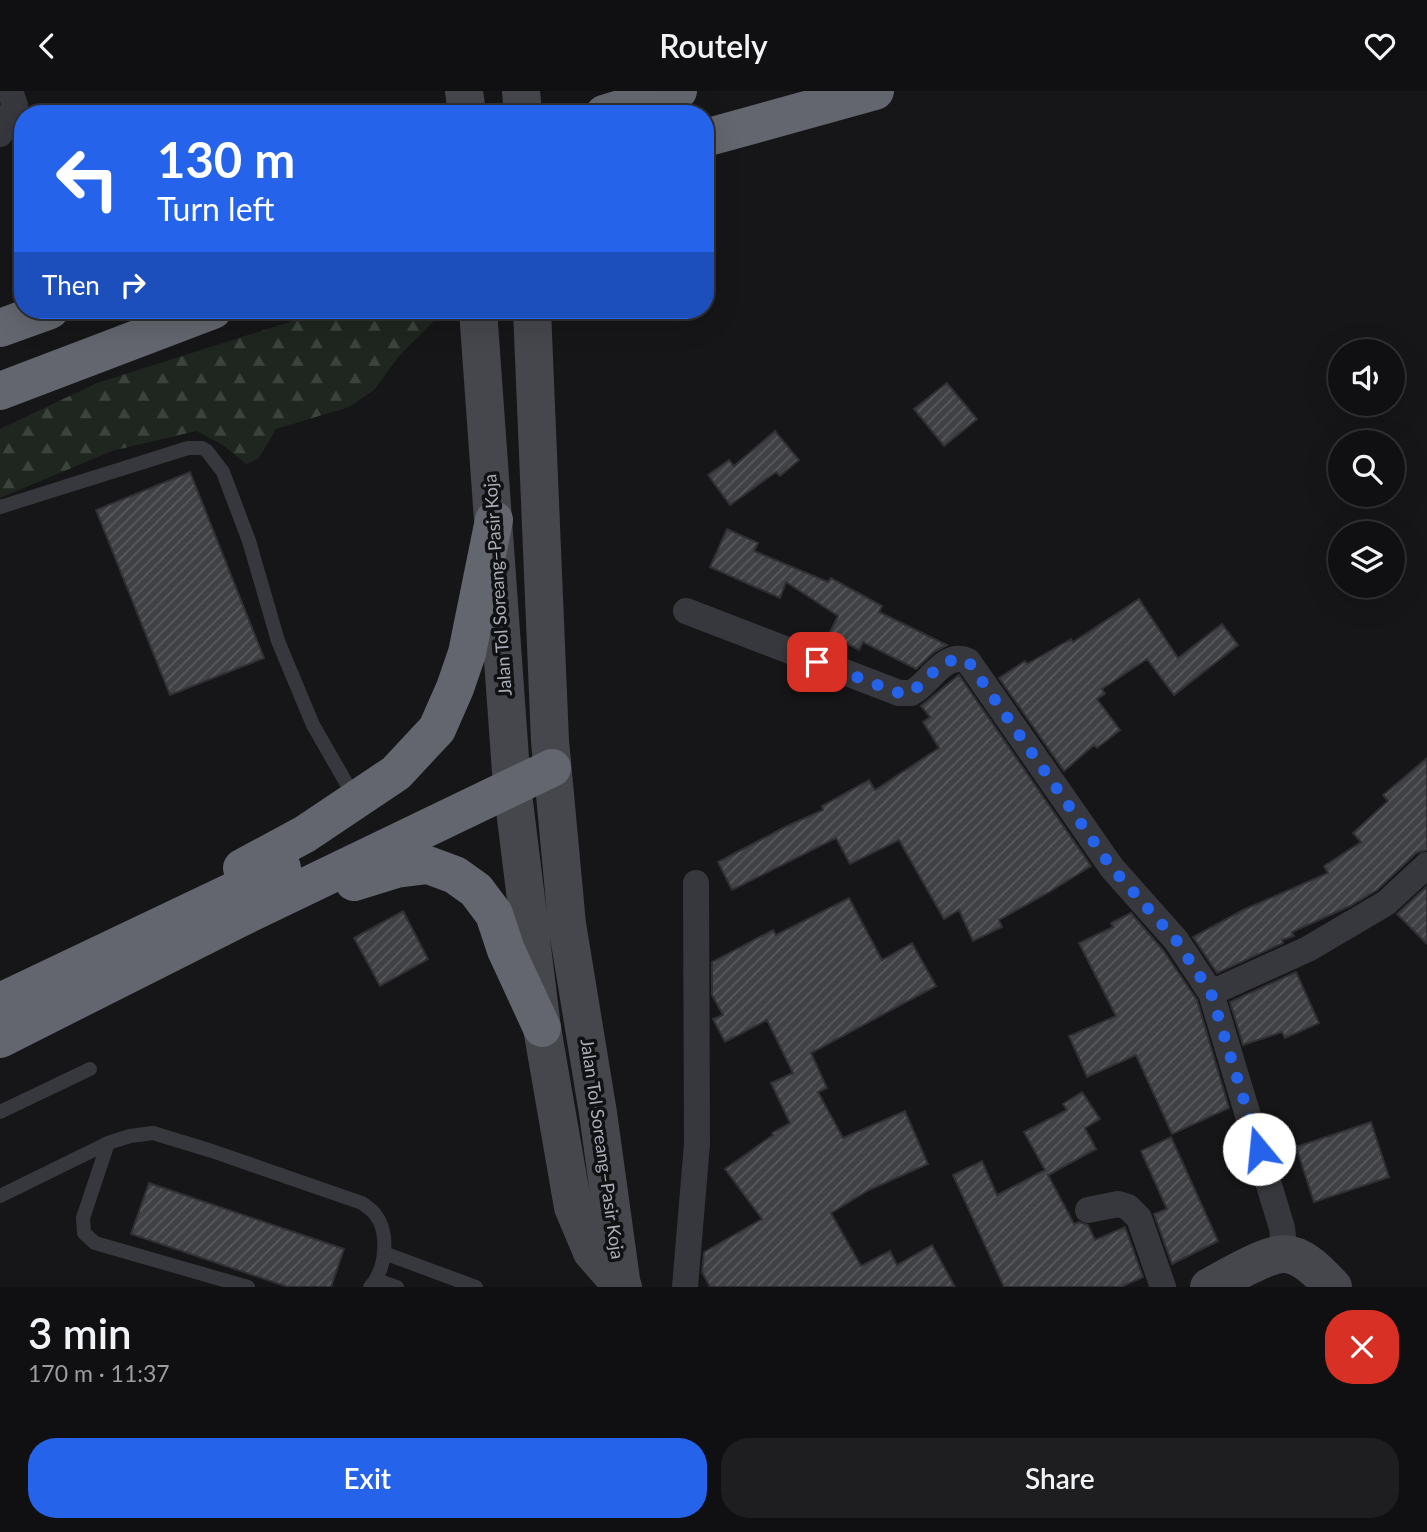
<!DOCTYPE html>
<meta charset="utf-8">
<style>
:root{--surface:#101012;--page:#1e1e20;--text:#f1f3f6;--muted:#9c9d9f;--line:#303032;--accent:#2563eb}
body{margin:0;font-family:Lato,sans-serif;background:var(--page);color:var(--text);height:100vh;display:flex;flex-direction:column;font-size:26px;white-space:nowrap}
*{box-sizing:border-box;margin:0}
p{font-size:23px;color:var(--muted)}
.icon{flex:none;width:38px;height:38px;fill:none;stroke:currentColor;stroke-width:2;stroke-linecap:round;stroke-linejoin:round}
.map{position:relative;height:1196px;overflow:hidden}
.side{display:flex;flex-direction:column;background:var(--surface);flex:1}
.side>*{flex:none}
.guide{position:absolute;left:14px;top:14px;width:700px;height:214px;border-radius:28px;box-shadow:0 7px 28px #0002,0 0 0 2px var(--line);background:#2563eb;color:#fff;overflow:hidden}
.buttons{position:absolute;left:1328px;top:248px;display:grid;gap:14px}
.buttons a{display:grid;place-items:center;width:77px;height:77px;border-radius:50%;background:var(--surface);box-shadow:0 7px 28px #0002,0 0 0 2px var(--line);font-size:35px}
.pin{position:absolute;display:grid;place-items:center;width:60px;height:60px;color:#fff;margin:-30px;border-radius:14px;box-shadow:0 4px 10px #0006}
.me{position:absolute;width:77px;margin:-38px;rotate:343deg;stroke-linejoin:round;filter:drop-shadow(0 0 5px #0008)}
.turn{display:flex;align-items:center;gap:24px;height:147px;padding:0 28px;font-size:32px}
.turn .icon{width:91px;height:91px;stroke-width:2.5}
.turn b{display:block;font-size:49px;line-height:60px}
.then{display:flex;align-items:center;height:66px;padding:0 28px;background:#0003;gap:14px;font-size:26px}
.round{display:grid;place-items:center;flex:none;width:74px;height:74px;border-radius:28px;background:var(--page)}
.headline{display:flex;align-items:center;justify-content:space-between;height:119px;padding:0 28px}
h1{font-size:42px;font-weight:600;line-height:52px}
.action{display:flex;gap:14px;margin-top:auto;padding:14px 28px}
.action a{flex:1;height:80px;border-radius:28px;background:var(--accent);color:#fff;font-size:28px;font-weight:600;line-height:80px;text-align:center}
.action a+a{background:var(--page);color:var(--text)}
header{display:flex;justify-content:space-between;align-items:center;height:91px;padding:0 28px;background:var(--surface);font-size:32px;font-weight:600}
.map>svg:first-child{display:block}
.forest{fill:url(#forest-firs)}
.building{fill:url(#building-hatch);stroke:#303034;stroke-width:2}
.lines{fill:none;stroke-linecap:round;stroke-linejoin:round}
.lane{stroke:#37383d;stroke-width:14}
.street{stroke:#37383d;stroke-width:26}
.secondary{stroke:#45474d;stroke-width:38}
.highway{stroke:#63666e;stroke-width:38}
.route{stroke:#2563eb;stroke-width:12;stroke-dasharray:0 21.6}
.labels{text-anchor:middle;stroke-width:7;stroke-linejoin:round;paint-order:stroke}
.street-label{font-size:18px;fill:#a8adb8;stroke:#111113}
</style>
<header><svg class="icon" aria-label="back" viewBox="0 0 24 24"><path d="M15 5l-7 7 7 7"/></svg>Routely<svg class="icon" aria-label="heart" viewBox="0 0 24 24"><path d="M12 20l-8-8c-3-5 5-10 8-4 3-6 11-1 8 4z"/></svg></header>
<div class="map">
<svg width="1427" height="1196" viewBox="0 0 1427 1196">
<defs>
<pattern id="forest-firs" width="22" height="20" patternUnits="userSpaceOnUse" patternTransform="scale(1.75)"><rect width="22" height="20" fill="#1e261f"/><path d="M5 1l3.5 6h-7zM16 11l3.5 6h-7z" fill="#3c433d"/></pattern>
<pattern id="building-hatch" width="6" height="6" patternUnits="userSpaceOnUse" patternTransform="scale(1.75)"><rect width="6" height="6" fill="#404145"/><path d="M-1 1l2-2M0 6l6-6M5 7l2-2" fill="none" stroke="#595a5e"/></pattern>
</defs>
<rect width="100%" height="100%" fill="#161618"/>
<path class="forest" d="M 327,219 L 441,219 L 439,225 L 399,265 L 374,299 L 349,316 L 276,338 L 259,367 L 246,373 L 223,354 L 196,340 L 112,360 L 0,407 L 0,338 L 97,292 Z"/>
<path class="building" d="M 947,292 L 977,328 L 944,355 L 914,318 Z
M 775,340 L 799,369 L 780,385 L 776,381 L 730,414 L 708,384 L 729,369 L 734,375 Z
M 190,381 L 264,567 L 170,604 L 96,419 Z
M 727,438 L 758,452 L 754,460 L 828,491 L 831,487 L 882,515 L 879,521 L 947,554 L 934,561 L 916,578 L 863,551 L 859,559 L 829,543 L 838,525 L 786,491 L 780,507 L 710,476 Z
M 1139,508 L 1178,567 L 1222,533 L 1238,554 L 1174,604 L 1147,568 L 1102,598 L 1105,603 L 1097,608 L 1120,639 L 1097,657 L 1094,654 L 1064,680 L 999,587 L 1025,570 L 1027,573 L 1071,548 L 1073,551 Z
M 959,584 L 1091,775 L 1051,800 L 999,829 L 1002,836 L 973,850 L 959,819 L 944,828 L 899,749 L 850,773 L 836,747 L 732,799 L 718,771 L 787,735 L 823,719 L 822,715 L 869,689 L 875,699 L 939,657 L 923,631 L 930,626 L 921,615 Z
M 1427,667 L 1427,759 L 1416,762 L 1377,799 L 1350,815 L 1292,841 L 1294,845 L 1282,849 L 1283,852 L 1217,882 L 1193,846 L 1243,819 L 1328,782 L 1324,775 L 1361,751 L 1353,742 L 1388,710 L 1383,704 Z
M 1427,795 L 1427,853 L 1397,823 Z
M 849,807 L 882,869 L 912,852 L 936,895 L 811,962 L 827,997 L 818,1001 L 843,1047 L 905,1020 L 928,1073 L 869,1099 L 831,1122 L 861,1175 L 890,1160 L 897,1174 L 932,1154 L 955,1196 L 710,1196 L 702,1181 L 704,1161 L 762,1128 L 725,1078 L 773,1044 L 772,1042 L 790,1032 L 771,992 L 793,982 L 767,929 L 725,951 L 713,928 L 723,924 L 712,904 L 712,871 L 773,839 L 776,844 Z
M 403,820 L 428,868 L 380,895 L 354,847 Z
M 1131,822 L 1163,859 L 1197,909 L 1229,1017 L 1172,1043 L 1136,964 L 1087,986 L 1069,945 L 1116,925 L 1079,852 L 1113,836 L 1111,832 Z
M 1296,881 L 1319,932 L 1285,947 L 1282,941 L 1243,954 L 1230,911 Z
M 1082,1001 L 1100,1028 L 1085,1037 L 1096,1058 L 1048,1084 L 1074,1133 L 1079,1131 L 1088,1134 L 1095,1149 L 1125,1136 L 1143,1186 L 1121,1196 L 1004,1196 L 953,1084 L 982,1070 L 997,1104 L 1045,1079 L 1024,1041 L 1067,1019 L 1063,1013 Z
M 1371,1031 L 1389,1086 L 1314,1111 L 1296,1056 Z
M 1171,1046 L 1218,1150 L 1172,1173 L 1154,1123 L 1167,1118 L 1141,1060 Z
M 149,1092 L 344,1158 L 331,1196 L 288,1196 L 131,1143 Z"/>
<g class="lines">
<path class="lane" d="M 0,416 L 188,357 L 202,357 L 207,360 L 223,381 L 249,450 L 278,550 L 313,634 L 356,709
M 0,1021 L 90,978
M 108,1052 L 83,1127 L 84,1142 L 95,1152 L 248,1196
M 0,1105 L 108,1052 L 130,1045 L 153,1042 L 212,1060 L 362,1112 C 366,1115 372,1119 375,1123 C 390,1142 386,1179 370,1196
M 384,1162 L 476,1196
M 377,1189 L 397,1196"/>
<path class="street" d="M 0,43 L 15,14 L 10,0
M 686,520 L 899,602 C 901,602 909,602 911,602 C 929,594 944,559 968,570 L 1112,777 L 1176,849 L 1211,902 L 1282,1137 L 1285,1163
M 1211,902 L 1308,858 L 1386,812 L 1427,774
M 1088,1119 L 1118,1113 L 1128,1116 L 1139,1127 L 1163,1196
M 685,1196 L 697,1053 L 696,792"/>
<path class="secondary" d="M 464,0 L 467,23
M 521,0 L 523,23
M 478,219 L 512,695 L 542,937 L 573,1116 L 592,1161 L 623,1196
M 532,219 L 550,650 L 567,833 L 598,1022 L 622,1196
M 1209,1196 C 1226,1187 1266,1163 1284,1163 C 1303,1163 1321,1183 1333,1196"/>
<path class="highway" d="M 604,23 L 678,0
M 705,47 L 875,0
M 0,237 L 50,219
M 0,300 L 213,219
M 242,777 L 305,743 L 396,682 L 437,638 L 455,597 L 467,562 L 494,429
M 354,791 L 396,778 L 428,774 L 455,784 L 476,799 L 494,823 L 506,859 L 542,937
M 0,911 L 282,777
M 0,948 L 240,827 L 552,677"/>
</g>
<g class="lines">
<path class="route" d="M 817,571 L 899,602 L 911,602 C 925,590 948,560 968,570 L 1112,777 L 1176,849 L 1211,902 L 1259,1058"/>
</g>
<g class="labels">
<g class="street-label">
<text transform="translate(498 494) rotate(-94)" y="6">Jalan Tol Soreang–Pasir Koja</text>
<text transform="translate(602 1058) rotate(82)" y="6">Jalan Tol Soreang–Pasir Koja</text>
</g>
</g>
</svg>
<div class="buttons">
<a><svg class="icon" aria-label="sound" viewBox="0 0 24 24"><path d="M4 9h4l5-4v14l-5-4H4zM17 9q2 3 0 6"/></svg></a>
<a><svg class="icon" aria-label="search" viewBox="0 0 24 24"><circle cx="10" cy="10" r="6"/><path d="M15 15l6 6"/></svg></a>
<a><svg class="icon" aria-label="layers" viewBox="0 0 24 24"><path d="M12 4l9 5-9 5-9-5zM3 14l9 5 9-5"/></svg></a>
</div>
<div class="pin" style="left:817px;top:571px;background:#d93025"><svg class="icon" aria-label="arrive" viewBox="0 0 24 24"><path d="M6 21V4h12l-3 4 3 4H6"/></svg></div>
<svg class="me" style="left:1259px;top:1058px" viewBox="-20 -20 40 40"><circle r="19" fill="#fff"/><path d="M0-13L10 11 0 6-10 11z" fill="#2563eb"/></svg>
<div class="guide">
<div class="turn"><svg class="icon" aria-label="left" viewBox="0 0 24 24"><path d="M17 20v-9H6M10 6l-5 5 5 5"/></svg><div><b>130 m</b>Turn left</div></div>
<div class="then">Then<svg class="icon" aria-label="right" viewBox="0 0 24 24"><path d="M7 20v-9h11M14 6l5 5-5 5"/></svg></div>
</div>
</div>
<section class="side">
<div class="headline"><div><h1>3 min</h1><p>170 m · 11:37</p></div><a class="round" style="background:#d93025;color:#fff"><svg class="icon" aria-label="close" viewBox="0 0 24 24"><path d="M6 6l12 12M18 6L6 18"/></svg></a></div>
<div class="action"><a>Exit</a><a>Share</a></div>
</section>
